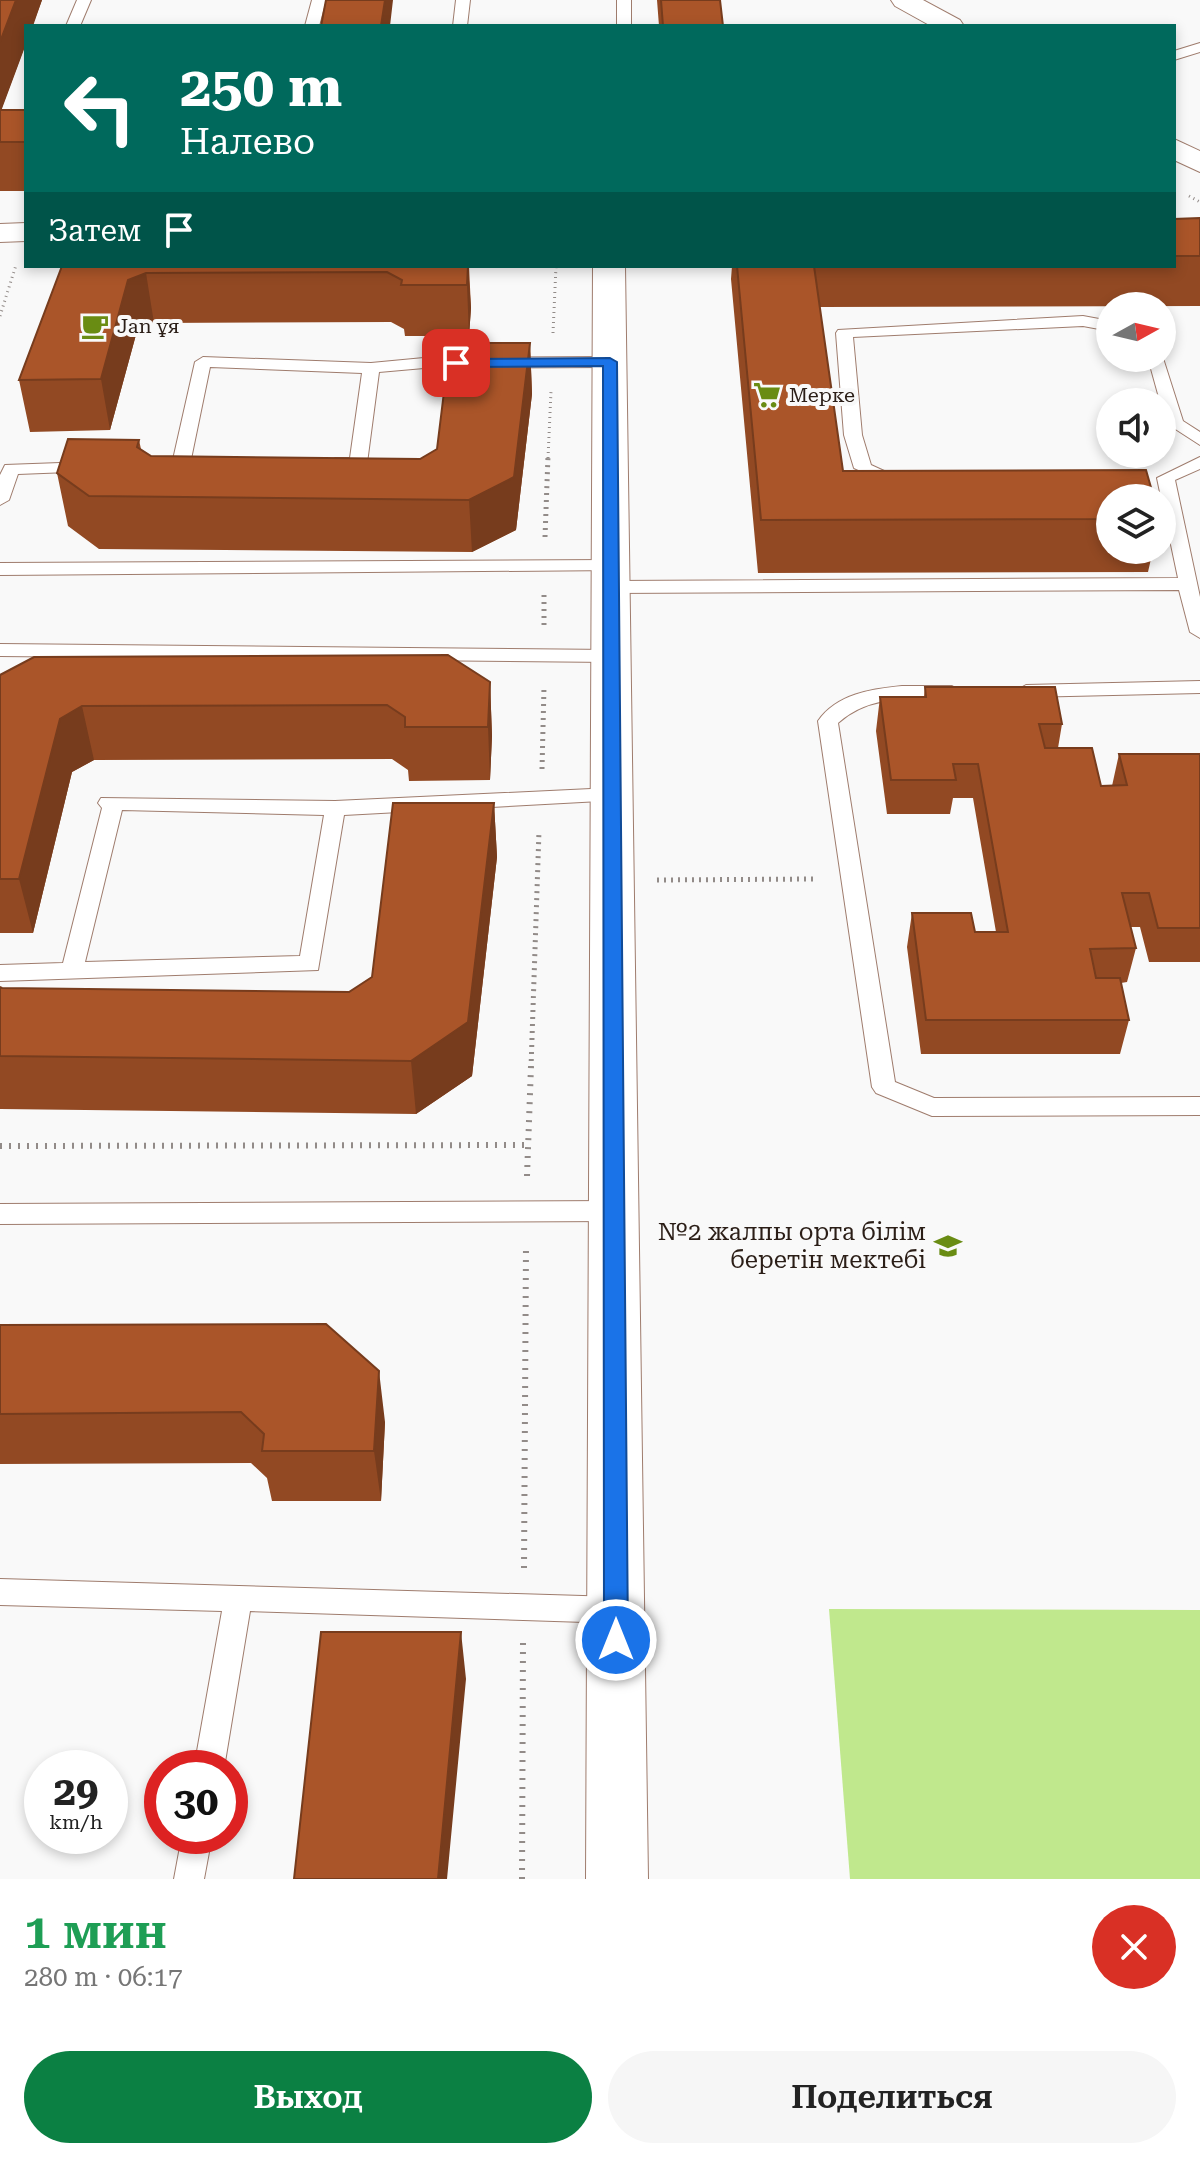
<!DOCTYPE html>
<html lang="ru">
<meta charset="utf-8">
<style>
:root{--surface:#fff;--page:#f6f6f6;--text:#222;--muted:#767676;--accent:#0b8043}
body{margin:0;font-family:"Roboto Serif",serif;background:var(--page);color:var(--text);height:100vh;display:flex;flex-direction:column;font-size:30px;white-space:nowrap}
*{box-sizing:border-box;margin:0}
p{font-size:26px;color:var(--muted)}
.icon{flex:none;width:44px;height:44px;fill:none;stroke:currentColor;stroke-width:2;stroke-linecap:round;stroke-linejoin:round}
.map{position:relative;height:1879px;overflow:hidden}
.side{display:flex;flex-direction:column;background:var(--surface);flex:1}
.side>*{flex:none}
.banner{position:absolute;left:24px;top:24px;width:1152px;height:244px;border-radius:0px;box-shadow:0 4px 12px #0003;background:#00695c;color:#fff;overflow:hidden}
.needle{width:52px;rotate:82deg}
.buttons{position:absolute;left:1096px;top:292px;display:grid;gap:16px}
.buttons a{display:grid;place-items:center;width:80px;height:80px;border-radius:50%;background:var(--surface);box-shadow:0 4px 12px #0003;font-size:40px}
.speed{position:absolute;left:24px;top:1750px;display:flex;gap:16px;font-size:40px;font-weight:700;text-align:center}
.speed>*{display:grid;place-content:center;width:104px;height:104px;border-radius:50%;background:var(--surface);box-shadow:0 4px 12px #0003;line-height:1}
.speed small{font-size:20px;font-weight:400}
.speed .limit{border:12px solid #d22;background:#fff;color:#111}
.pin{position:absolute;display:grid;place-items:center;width:68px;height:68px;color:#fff;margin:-34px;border-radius:16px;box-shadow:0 4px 12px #0006}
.me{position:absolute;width:88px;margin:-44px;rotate:0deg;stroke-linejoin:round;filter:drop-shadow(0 0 6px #0008)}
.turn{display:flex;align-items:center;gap:28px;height:168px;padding:0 24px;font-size:36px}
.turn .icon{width:104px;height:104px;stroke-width:2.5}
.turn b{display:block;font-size:56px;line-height:68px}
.then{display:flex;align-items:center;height:76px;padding:0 24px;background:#0003;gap:16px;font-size:30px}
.round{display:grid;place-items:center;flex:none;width:84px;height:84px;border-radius:42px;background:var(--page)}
.headline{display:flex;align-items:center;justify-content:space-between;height:136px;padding:0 24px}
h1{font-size:48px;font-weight:600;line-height:60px;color:#1e9e55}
.cta{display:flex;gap:16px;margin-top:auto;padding:16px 24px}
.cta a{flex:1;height:92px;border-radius:48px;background:var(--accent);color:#fff;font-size:32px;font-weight:600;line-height:92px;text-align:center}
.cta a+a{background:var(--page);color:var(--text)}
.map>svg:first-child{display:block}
.green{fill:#c0e88d}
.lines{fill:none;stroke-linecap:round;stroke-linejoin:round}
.lane-casing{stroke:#9f7c6d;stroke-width:2}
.street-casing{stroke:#9f7c6d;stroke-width:2}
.path-far2{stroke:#928b88;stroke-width:3;stroke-dasharray:1 4;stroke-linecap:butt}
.path-far1{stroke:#928b88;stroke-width:5;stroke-dasharray:2 5;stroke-linecap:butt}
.path{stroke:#928b88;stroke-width:6;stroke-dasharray:2 7;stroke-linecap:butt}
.lane{fill:#fff;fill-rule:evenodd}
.street{fill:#fff;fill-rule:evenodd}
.wall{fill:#924923}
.shaded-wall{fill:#773c1d}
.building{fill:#aa5529;stroke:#773c1d;stroke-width:2}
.route{fill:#1a73e8;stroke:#114b97;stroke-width:2}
.labels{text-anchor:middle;stroke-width:8;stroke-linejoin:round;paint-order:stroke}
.far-poi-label{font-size:20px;fill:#2b1e17;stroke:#f9f9f9;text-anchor:start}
.poi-label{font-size:24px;fill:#2b1e17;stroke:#f9f9f9;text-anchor:end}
</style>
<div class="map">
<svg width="1200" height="1879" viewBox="0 0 1200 1879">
<rect width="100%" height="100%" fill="#f9f9f9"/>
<path class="green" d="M 829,1609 L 1200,1610 L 1200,1879 L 850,1879 Z"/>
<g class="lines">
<g class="lane-casing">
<path id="lane" d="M 77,0 L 91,0 L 80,26 L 66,26 Z
M 312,0 L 326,0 L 319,26 L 305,26 Z
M 456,0 L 470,0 L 467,26 L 453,26 Z
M 617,0 L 631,0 L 631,26 L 617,26 Z
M 1200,43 L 1200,52 L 1174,60 L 1174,51 Z
M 1083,316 L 1110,321 L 1110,331 L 1083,326 L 853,337 L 862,435 L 871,465 L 906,481 L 903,485 L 891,485 L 854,468 L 844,435 L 836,333 L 838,330 Z
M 1162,355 L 1183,421 L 1200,432 L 1200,445 L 1166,423 L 1148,358 L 1162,358 Z
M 203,357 L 371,363 L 424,358 L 610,357 L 618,362 L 610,367 L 424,368 L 379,372 L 367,463 C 358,471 335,471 326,463 L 335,458 L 350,458 L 362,373 L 210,367 L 190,464 L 181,469 L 172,464 L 195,362 Z
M 1200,457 L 1200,469 L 1175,480 L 1200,597 L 1200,638 L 1190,632 L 1179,590 L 611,593 L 602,587 L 611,581 L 1178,578 L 1157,478 Z
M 88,462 L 94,463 L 97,467 L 94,471 L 18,474 L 9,500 L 0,505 L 0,475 L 5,465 Z
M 611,560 L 620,566 L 618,570 L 0,575 L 0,563 Z
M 0,644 L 611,650 L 621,656 L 611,662 L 0,656 Z
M 1200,681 L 1200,693 L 1026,697 L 1016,691 L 1026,685 Z
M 902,686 L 952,686 L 962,692 L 952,698 C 912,699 870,694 838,723 L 895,1082 L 934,1098 L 1200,1097 L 1200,1115 L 932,1116 L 876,1093 L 872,1087 L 818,721 C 837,694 871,689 902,686 Z
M 612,788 L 622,795 L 619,800 L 344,815 L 318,970 L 0,981 L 0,965 L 63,963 L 102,808 L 98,803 L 101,798 L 335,801 ZM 122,810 L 324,815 L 300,956 L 85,962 Z
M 614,1201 L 623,1204 L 626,1211 L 623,1218 L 614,1221 L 0,1224 L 0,1204 Z
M 0,1579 L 616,1597 L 626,1601 L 630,1610 L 626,1619 L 616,1623 L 250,1611 L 224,1768 L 194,1768 L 222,1611 L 0,1605 Z
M 182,1836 L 212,1836 L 204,1879 L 174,1879 Z"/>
</g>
<g class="street-casing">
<path id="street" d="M 891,0 L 923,0 L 960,20 L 964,26 L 931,26 L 895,6 Z
M 1174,139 L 1200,151 L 1200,172 L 1174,160 Z
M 26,223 L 26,241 L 0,242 L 0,224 Z
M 593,266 L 625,266 L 648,1879 L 586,1879 Z"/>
</g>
<path class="path-far2" d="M 1189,196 L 1200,202
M 0,316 L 16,265
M 553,333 L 556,266
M 548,458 L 551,391"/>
<path class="path-far1" d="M 545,537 L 548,456
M 544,595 L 544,625
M 542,769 L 544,687
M 657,880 L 815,879
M 531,1068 L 539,831"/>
<path class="path" d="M 0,1146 L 528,1145
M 527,1176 L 531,1066
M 524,1568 L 526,1246
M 522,1879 L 523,1642"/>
<use href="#lane" class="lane"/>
<use href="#street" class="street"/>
</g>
<path class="wall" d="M 0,0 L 42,0 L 1,110 L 26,110 L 26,191 L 0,191 Z
M 657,0 L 720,0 L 723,26 L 659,26 Z
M 1200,218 L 1200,306 L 820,307 L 843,471 L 1110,498 L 1110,550 L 1153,550 L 1148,572 L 758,573 L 731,279 L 732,266 L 1174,266 L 1174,219 Z
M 62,266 L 469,266 L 471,308 L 469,336 L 405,336 L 404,329 L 391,322 L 154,323 L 137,331 L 110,430 L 30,432 L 19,380 Z
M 530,343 L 532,394 L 516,530 L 472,552 L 99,549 L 68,526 L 57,473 L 139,440 L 141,449 L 151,456 L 420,459 L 437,449 Z
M 0,675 L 490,682 L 492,736 L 490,780 L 409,781 L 408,770 L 392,759 L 94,760 L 72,772 L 33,933 L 0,933 Z
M 925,687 L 1062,724 L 1058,748 L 1101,786 L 1112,786 L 1119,754 L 1200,754 L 1200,962 L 1149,962 L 1140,927 L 1130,927 L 1136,948 L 1127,982 L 1121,983 L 1129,1020 L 1120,1054 L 921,1054 L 907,947 L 912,913 L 975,932 L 996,932 L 973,798 L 953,798 L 950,814 L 887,814 L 876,731 L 880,697 L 924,697 Z
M 494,803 L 497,857 L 472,1076 L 416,1114 L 0,1109 L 0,987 L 2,988 L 349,992 L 372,977 Z
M 0,1325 L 385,1422 L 381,1501 L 272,1501 L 267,1478 L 251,1463 L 0,1464 Z"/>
<path class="shaded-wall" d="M 16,0 L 42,0 L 33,26 L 26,26 L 26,44 L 0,114 L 0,42 Z
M 385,0 L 393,0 L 390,26 L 381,26 Z
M 468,266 L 471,308 L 469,336 L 467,285 Z
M 146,273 L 154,323 L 137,331 L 110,430 L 101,379 L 128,280 Z
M 530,343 L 532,394 L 516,530 L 472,552 L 469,500 Z
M 490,682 L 492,736 L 490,780 L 488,727 Z
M 82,706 L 94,760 L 72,772 L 33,933 L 19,879 L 60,719 Z
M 494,803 L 497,857 L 472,1076 L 416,1114 L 411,1061 Z
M 379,1371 L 385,1422 L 381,1501 L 374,1451 Z
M 461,1632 L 466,1679 L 447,1879 L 438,1879 Z"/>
<path class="building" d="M 0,0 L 16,0 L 0,42 Z
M 326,0 L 385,0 L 381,26 L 321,26 Z
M 661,0 L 720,0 L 723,26 L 663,26 Z
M 0,110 L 26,110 L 26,142 L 0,142 Z
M 1200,218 L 1200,256 L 1174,256 L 1174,219 Z
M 62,266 L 468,266 L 467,285 L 401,285 L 402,280 L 387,272 L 146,273 L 128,280 L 101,379 L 19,380 Z
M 737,266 L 814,266 L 843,471 L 1146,470 L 1154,498 L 1110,498 L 1110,519 L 761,520 Z
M 450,343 L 530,343 L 514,477 L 469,500 L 89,496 L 57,473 L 68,439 L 139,440 L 137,447 L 151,456 L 420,459 L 437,449 Z
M 448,655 L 490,682 L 488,727 L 405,727 L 405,717 L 387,705 L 82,706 L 60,719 L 19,879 L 0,879 L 0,675 L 34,657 Z
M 925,687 L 1055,687 L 1062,724 L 1039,724 L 1045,748 L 1092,748 L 1101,786 L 1127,785 L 1119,754 L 1200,754 L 1200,928 L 1158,928 L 1149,893 L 1122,893 L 1136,948 L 1090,949 L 1096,978 L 1120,978 L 1129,1020 L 926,1020 L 912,913 L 971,913 L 975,932 L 1008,932 L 978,764 L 953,764 L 956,780 L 891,780 L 880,697 L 926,697 Z
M 393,803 L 494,803 L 468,1022 L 411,1061 L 0,1056 L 0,987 L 2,988 L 349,992 L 372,977 Z
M 326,1324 L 379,1371 L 374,1451 L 262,1451 L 264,1434 L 241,1412 L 0,1414 L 0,1325 Z
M 321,1632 L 461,1632 L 438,1879 L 294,1879 Z"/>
<path class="route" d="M 610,358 L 617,362 L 628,1640 L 624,1648 L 616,1651 L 608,1648 L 604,1640 L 603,366 L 456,367 L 449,363 L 456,359 Z"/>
<defs>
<g id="cafe-bare" transform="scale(2.16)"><path d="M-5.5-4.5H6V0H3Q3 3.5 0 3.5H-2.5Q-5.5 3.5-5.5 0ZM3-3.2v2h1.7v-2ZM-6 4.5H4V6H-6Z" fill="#698c13" stroke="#f9f9f9" stroke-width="2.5" paint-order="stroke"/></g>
<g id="supermarket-bare" transform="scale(2.16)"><path d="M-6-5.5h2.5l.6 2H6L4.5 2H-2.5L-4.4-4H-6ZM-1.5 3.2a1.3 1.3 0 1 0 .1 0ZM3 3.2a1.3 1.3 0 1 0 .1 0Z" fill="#698c13" stroke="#f9f9f9" stroke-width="2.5" paint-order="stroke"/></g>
<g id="school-bare" transform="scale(2.16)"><path d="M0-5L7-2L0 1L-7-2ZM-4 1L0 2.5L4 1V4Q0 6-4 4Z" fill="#698c13" stroke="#f9f9f9" stroke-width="2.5" paint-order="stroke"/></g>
</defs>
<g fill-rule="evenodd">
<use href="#cafe-bare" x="95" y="326"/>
<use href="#supermarket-bare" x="767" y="395"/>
<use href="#school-bare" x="948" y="1246"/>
</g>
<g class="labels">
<g class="far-poi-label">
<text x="117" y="333">Jan ұя</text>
<text x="789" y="402">Мерке</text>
</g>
<g class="poi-label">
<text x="926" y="1240">№2 жалпы орта білім<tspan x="926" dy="28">беретін мектебі</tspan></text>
</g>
</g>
</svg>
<div class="buttons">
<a><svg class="needle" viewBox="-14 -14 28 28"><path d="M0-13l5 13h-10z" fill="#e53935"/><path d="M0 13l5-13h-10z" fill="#767676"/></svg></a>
<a><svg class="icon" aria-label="sound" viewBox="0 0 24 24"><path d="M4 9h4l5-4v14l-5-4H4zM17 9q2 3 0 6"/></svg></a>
<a><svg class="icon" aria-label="layers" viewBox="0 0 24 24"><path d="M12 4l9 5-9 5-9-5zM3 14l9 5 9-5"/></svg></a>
</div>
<div class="speed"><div>29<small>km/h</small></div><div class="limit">30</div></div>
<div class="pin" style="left:456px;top:363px;background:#d93025"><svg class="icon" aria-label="arrive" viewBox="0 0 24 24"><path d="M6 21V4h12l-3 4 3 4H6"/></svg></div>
<svg class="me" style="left:616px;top:1640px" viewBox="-20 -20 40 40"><circle r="17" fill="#1a73e8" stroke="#fff" stroke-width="3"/><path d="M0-11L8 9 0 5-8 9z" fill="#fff"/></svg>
<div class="banner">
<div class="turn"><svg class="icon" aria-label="left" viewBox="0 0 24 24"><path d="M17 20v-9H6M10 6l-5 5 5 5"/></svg><div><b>250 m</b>Налево</div></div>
<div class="then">Затем<svg class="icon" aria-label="arrive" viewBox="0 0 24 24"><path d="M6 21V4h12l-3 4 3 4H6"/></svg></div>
</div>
</div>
<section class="side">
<div class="headline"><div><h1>1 мин</h1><p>280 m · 06:17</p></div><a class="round" style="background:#d93025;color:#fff"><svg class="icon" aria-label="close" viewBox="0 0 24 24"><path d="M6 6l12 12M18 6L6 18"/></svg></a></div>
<div class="cta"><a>Выход</a><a>Поделиться</a></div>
</section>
